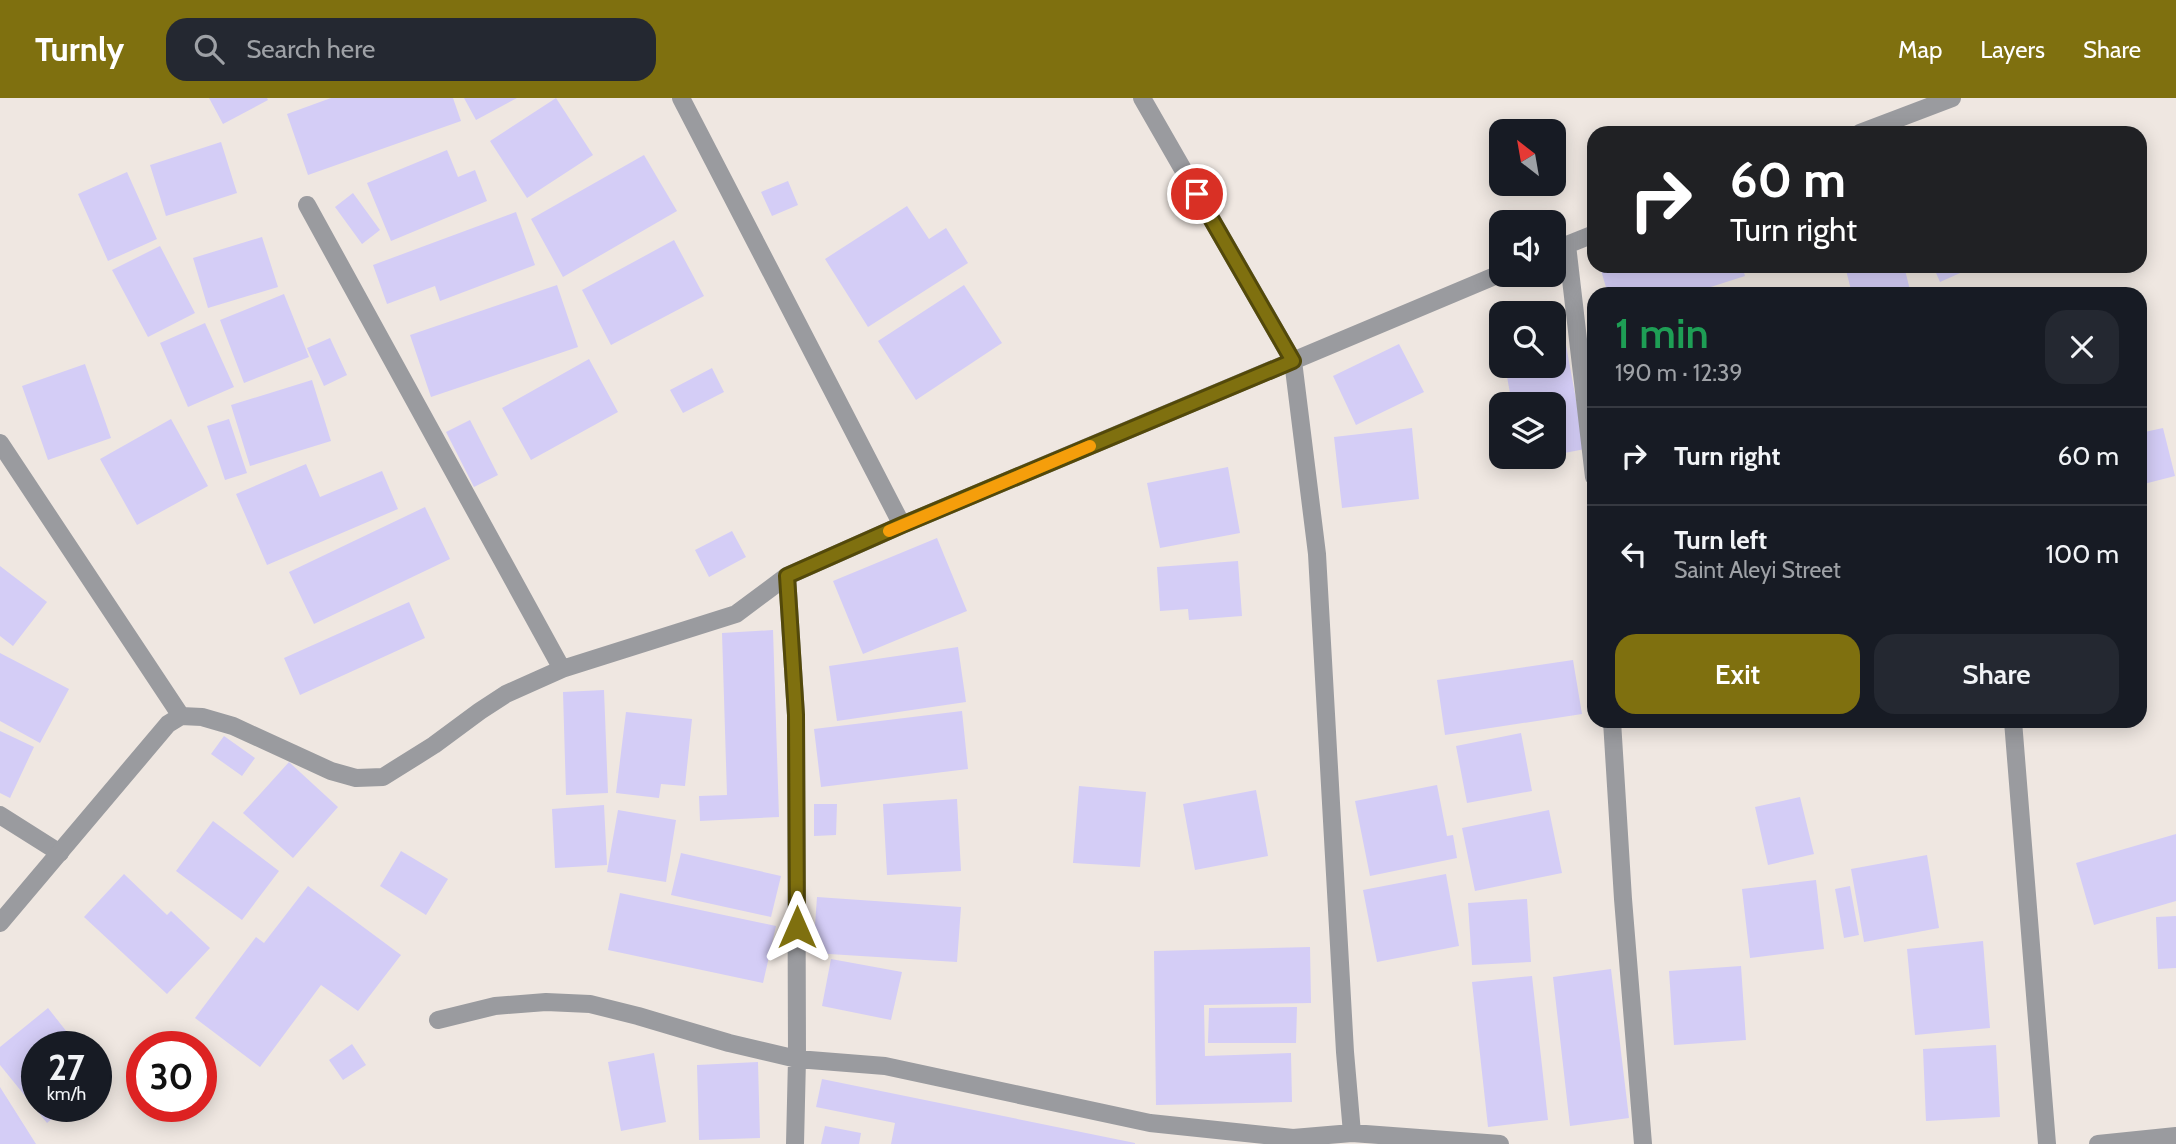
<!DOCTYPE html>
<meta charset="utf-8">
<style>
:root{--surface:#171b24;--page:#242831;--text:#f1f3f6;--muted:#9ea1a6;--line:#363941;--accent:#7f700f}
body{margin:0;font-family:Cabin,sans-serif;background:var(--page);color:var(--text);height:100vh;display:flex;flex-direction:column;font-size:26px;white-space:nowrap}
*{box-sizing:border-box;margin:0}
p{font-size:23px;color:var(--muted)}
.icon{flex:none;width:38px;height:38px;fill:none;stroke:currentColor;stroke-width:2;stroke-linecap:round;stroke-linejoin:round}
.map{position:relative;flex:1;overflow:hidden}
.panel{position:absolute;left:1587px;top:189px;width:560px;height:441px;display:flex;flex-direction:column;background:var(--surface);border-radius:21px;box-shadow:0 4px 18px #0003}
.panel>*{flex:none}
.hud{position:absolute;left:1587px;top:28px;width:560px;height:147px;border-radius:21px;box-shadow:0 4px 18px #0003;background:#202124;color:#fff;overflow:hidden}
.needle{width:46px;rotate:329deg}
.controls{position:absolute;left:1489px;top:21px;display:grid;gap:14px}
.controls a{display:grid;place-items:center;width:77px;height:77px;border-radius:14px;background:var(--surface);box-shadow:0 4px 18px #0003;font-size:35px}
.speed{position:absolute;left:21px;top:933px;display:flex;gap:14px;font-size:35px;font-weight:700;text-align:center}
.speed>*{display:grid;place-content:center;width:91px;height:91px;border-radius:50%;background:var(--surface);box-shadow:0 4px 18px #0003;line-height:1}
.speed small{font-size:18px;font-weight:400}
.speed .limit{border:10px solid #d22;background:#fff;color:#111}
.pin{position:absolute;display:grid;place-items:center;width:60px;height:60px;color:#fff;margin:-30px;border:4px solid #fff;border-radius:50%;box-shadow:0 2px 7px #0007}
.me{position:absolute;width:77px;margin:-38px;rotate:0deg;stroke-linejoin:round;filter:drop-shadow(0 0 5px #0008)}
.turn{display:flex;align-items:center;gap:24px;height:147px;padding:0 28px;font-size:32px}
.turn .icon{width:91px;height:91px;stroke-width:2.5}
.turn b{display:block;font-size:49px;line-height:60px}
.round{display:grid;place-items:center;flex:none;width:74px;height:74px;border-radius:21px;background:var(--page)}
.head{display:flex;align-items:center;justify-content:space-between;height:119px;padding:0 28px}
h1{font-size:42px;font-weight:600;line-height:52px;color:#1e9e55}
.primary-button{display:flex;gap:14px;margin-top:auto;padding:14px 28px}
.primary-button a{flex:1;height:80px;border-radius:21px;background:var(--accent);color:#fff;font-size:28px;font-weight:600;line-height:80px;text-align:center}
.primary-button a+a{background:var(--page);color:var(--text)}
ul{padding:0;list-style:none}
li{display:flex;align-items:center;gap:21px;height:98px;padding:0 28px;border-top:2px solid var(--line)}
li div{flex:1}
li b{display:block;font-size:26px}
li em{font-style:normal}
header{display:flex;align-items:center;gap:42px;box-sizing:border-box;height:98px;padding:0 35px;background:var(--accent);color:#fff}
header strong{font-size:33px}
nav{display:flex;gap:38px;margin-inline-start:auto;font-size:24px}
.search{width:490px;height:63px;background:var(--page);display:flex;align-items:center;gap:18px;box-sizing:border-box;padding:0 24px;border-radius:21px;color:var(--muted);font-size:26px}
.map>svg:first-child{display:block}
.building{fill:#d4cdf6}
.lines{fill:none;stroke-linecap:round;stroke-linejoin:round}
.service{stroke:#9a9b9f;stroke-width:18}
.minor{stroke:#9a9b9f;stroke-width:18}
.route-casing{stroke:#53490a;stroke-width:18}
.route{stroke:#7f700f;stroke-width:12}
.slow{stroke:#f59e0b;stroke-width:12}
</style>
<header>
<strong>Turnly</strong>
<div class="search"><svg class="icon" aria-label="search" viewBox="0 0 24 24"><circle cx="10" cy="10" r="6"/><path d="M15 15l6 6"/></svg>Search here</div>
<nav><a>Map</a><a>Layers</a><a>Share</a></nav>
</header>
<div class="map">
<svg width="2176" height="1046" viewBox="0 0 2176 1046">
<rect width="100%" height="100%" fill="#efe7e1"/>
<path class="building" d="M 209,0 L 267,0 L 268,2 L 223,26 Z
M 331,0 L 453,0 L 461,23 L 308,77 L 287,16 Z
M 464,0 L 517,0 L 476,22 Z
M 556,0 L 593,57 L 527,100 L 490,43 Z
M 221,44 L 237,95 L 166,118 L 150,67 Z
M 447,52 L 458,79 L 475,72 L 487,103 L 391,143 L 367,85 Z
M 644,57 L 677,113 L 563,179 L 531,121 Z
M 127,74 L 157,141 L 108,163 L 78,96 Z
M 788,83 L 798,107 L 772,118 L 761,94 Z
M 353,95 L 380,132 L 362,146 L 335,109 Z
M 907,108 L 929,141 L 946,130 L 968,165 L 868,229 L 825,161 Z
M 516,114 L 535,167 L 440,203 L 435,188 L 387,206 L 373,167 Z
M 262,139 L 278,189 L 208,210 L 193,160 Z
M 674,142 L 704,198 L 611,247 L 582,192 Z
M 160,148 L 195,215 L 148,239 L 112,172 Z
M 1742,168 L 1745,178 L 1689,196 L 1608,196 L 1600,169 Z
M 1845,168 L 1904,168 L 1911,196 L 1852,196 Z
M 1933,168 L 1976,168 L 1940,184 Z
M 557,187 L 578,249 L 431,299 L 410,237 Z
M 964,187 L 1002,245 L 916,302 L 878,243 Z
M 284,196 L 309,259 L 244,285 L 220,222 Z
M 205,225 L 234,289 L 188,309 L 160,245 Z
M 1564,236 L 1585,351 L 1554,357 L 1554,306 L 1512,306 L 1505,268 L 1554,268 L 1554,238 Z
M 330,240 L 347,277 L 324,288 L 307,250 Z
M 1399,246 L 1424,294 L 1356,327 L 1333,278 Z
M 589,261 L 618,314 L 531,362 L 502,310 Z
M 85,266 L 111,340 L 48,362 L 22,288 Z
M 712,270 L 724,294 L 683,315 L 670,292 Z
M 312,282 L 331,343 L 250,368 L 231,307 Z
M 171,321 L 208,388 L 137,427 L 100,361 Z
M 229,321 L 247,375 L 225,382 L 207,328 Z
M 470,322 L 498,377 L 474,389 L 446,334 Z
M 1412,330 L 1419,401 L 1342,410 L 1334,339 Z
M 2163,330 L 2175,378 L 2140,387 L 2140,335 Z
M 306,366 L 320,399 L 382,373 L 398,411 L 267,467 L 236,396 Z
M 1228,369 L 1240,435 L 1160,450 L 1147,385 Z
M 425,409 L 450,461 L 314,526 L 289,474 Z
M 732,433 L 746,459 L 709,479 L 695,452 Z
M 937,440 L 967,513 L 863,556 L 833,483 Z
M 1238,463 L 1242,518 L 1189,522 L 1188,511 L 1160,513 L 1157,469 Z
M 0,468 L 47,504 L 13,548 L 0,538 Z
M 409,504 L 425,540 L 300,597 L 284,560 Z
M 773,532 L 779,719 L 700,723 L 699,698 L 727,697 L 722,535 Z
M 958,549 L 966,604 L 837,623 L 829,568 Z
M 0,555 L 69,591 L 40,645 L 0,623 Z
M 1573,562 L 1582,616 L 1445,637 L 1437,582 Z
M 604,592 L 608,695 L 566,697 L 563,594 Z
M 962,613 L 968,671 L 821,689 L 814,631 Z
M 626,614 L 692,621 L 685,688 L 661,686 L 659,700 L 616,695 Z
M 0,633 L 34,649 L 10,700 L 0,695 Z
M 1521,635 L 1532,693 L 1467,705 L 1456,648 Z
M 224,638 L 255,660 L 242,678 L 211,656 Z
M 289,664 L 338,709 L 293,760 L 243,715 Z
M 1437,687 L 1447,738 L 1453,737 L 1457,760 L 1370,778 L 1355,703 Z
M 1079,688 L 1146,694 L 1140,769 L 1073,765 Z
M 1256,692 L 1268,758 L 1195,772 L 1183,706 Z
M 1800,699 L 1814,756 L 1768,767 L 1755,709 Z
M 957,701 L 961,773 L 887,777 L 883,706 Z
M 814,706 L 837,706 L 836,737 L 814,738 Z
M 604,707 L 607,767 L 555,770 L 552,711 Z
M 618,712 L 676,722 L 666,784 L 607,774 Z
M 1549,712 L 1562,775 L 1475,793 L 1462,730 Z
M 213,723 L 279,773 L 242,822 L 176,773 Z
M 2176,736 L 2176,803 L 2094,827 L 2076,765 Z
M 401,753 L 448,781 L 426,817 L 380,788 Z
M 681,755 L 781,778 L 771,819 L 671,797 Z
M 1927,757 L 1939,830 L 1864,844 L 1851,771 Z
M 124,776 L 167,817 L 171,813 L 210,850 L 167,896 L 84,819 Z
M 1446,776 L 1459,848 L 1377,864 L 1363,792 Z
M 1816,782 L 1824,851 L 1750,860 L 1742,791 Z
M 308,788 L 401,857 L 358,913 L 321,887 L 260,969 L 195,920 L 256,839 L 264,845 Z
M 1850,788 L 1859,837 L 1844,840 L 1835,791 Z
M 620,795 L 776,828 L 763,885 L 608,852 Z
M 817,799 L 961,809 L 957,864 L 813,855 Z
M 1527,801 L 1531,864 L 1472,867 L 1468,805 Z
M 2176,818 L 2176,870 L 2158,871 L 2156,819 Z
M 1983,843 L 1990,930 L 1915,937 L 1907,851 Z
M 1310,849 L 1311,905 L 1204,907 L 1205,958 L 1291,955 L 1292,1004 L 1156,1007 L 1154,853 Z
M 831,861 L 902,874 L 891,922 L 822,908 Z
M 1741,868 L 1746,942 L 1674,947 L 1669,873 Z
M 1611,871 L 1629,1020 L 1570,1028 L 1553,879 Z
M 1532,878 L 1548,1022 L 1488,1029 L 1472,884 Z
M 1297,909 L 1296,945 L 1208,945 L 1209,910 Z
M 48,910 L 78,948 L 37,948 L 37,1008 L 67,1008 L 47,1025 L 0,967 L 0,949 Z
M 352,946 L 366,967 L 343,982 L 329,962 Z
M 1996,947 L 2000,1019 L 1926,1023 L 1923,951 Z
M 654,955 L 666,1024 L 621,1033 L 608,964 Z
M 758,964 L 760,1040 L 699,1042 L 697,967 Z
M 822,981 L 1135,1045 L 1135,1046 L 891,1046 L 895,1025 L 816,1009 Z
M 0,989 L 36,1046 L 0,1046 Z
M 825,1028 L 861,1035 L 859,1046 L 821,1046 Z"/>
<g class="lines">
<path class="service" d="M 0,717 L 60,755"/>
<path class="minor" d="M 681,0 L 902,427
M 1142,0 L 1293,263 L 1317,456 L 1345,954 L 1352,1035
M 1860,35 L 1952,0
M 307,107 L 562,571
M 1567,147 L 1594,379
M 1554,152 L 1594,136
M 0,345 L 181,618
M 787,478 L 796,617 L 797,961 L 795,1046
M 1612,623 L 1623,801 L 1643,1046
M 2013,623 L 2047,1046
M 0,825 L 168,626 L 181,618 L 202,619 L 233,628 L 331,673 L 356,680 L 383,679 L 434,647 L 480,613 L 506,596 L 562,571 L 736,516 L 787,478 L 902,427 L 1502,175
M 438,922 L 495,908 L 546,904 L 590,906 L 638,918 L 729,945 L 797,961 L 885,968 L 1150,1025 L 1293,1040 L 1352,1035 L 1500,1046
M 2098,1046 L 2176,1038"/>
</g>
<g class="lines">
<g class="route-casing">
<path id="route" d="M 797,829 L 796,617 L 787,478 L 902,427 L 1293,263 L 1197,96"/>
</g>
<use href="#route" class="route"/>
<path class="slow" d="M 889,433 L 1090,348"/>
</g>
</svg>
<div class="controls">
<a><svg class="needle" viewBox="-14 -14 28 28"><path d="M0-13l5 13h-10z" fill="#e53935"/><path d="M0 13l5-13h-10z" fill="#9ea1a6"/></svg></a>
<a><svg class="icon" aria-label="sound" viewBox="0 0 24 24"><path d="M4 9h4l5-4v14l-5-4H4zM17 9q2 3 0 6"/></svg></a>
<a><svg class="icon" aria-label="search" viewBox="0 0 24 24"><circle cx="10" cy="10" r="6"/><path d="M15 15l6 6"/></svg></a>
<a><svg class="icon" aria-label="layers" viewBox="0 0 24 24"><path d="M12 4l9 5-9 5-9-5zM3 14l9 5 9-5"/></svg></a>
</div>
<div class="speed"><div>27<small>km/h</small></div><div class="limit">30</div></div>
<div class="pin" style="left:1197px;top:96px;background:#d93025"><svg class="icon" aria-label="arrive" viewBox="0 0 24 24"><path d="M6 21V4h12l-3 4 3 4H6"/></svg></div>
<svg class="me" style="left:797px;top:829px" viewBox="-20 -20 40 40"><path d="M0-17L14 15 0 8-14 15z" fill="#7f700f" stroke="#fff" stroke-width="4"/></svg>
<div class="hud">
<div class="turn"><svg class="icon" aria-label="right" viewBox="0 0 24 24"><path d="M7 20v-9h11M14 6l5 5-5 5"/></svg><div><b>60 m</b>Turn right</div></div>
</div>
<section class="panel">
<div class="head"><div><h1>1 min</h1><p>190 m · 12:39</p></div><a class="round"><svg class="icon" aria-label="close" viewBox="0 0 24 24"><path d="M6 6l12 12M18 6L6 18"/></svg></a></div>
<ul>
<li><svg class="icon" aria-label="right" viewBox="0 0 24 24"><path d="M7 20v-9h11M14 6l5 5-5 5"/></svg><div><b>Turn right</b></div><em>60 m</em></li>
<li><svg class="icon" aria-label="left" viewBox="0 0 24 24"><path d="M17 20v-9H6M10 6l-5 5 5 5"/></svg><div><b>Turn left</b><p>Saint Aleyi Street</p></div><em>100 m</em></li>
</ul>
<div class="primary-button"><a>Exit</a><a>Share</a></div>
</section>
</div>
